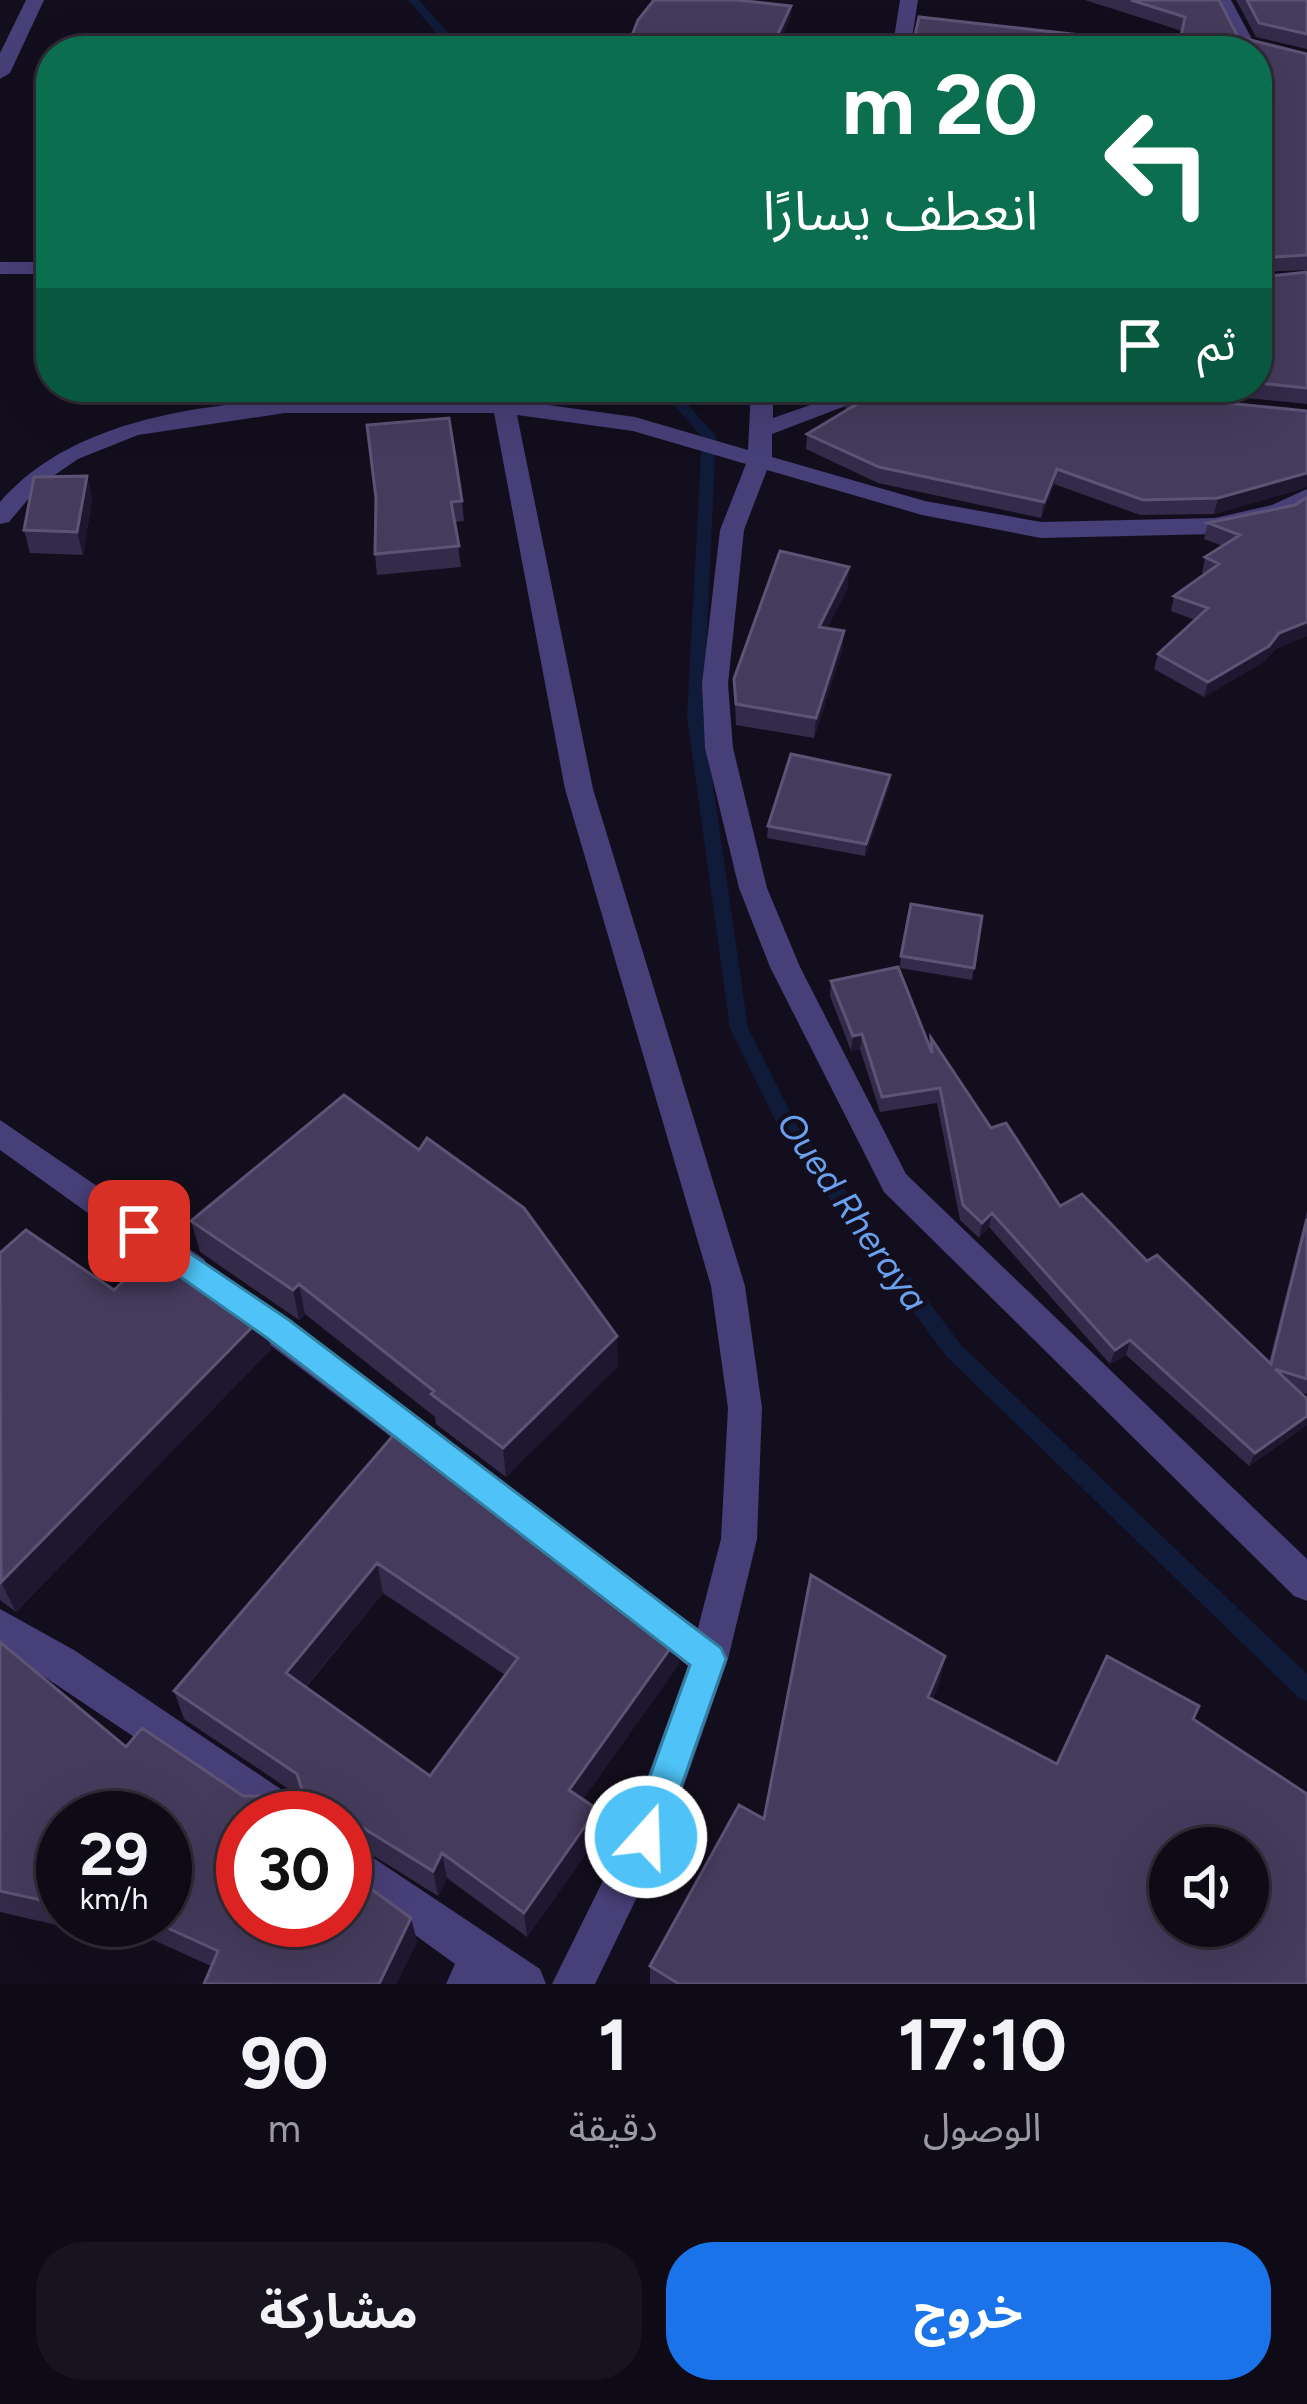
<!DOCTYPE html>
<html lang="ar">
<meta charset="utf-8">
<style>
:root{--surface:#0e0a16;--page:#17131f;--text:#f1f3f6;--muted:#9b9aa1;--line:#2e2b35;--accent:#1a73e8}
body{margin:0;font-family:Figtree,"Noto Sans Arabic",sans-serif;background:var(--page);color:var(--text);direction:rtl;height:100vh;display:flex;flex-direction:column;font-size:45px;white-space:nowrap}
*{box-sizing:border-box;margin:0}
p{font-size:39px;color:var(--muted)}
.icon{flex:none;width:66px;height:66px;fill:none;stroke:currentColor;stroke-width:2;stroke-linecap:round;stroke-linejoin:round}
.map{position:relative;height:1984px;overflow:hidden;direction:ltr}
.side{display:flex;flex-direction:column;background:var(--surface);flex:1}
.side>*{flex:none}
.top-card{position:absolute;left:36px;top:36px;width:1236px;height:366px;border-radius:48px;box-shadow:0 12px 48px #0002,0 0 0 3px var(--line);direction:rtl;background:#0b6e4f;color:#fff;overflow:hidden}
.fabs{position:absolute;left:1149px;top:1827px;display:grid;gap:24px}
.fabs a{display:grid;place-items:center;width:120px;height:120px;border-radius:50%;background:var(--surface);box-shadow:0 12px 48px #0002,0 0 0 3px var(--line);font-size:60px}
.speed{position:absolute;left:36px;top:1791px;display:flex;gap:24px;font-size:60px;font-weight:700;text-align:center}
.speed>*{display:grid;place-content:center;width:156px;height:156px;border-radius:50%;background:var(--surface);box-shadow:0 12px 48px #0002,0 0 0 3px var(--line);line-height:1}
.speed small{font-size:30px;font-weight:400}
.speed .limit{border:18px solid #d22;background:#fff;color:#111}
.pin{position:absolute;display:grid;place-items:center;width:102px;height:102px;color:#fff;margin:-51px;border-radius:24px;box-shadow:0 6px 18px #0006}
.me{position:absolute;width:132px;margin:-66px;rotate:20deg;stroke-linejoin:round;filter:drop-shadow(0 0 9px #0008)}
.turn{display:flex;align-items:center;gap:42px;height:252px;padding:0 36px;font-size:54px}
.turn .icon{width:156px;height:156px;stroke-width:2.5}
.turn b{display:block;font-size:84px;line-height:102px}
.then{display:flex;align-items:center;height:114px;padding:0 36px;background:#0003;gap:24px;font-size:45px}
.eta{display:flex;justify-content:space-evenly;align-items:center;height:204px;text-align:center}
.eta b{font-size:72px;font-weight:700;line-height:84px}
.button{display:flex;gap:24px;margin-top:auto;padding:24px 36px}
.button a{flex:1;height:138px;border-radius:48px;background:var(--accent);color:#fff;font-size:48px;font-weight:700;line-height:138px;text-align:center}
.button a+a{background:var(--page);color:var(--text)}
.map>svg:first-child{display:block}
.lines{fill:none;stroke-linecap:round;stroke-linejoin:round}
.stream{fill:#101b3a;fill-rule:evenodd}
.street{fill:#473f77;fill-rule:evenodd}
.wall{fill:#342a49;fill-rule:evenodd}
.shaded-wall{fill:#1f1730}
.building{fill:#453b5c;stroke:#5d5375;stroke-width:3;fill-rule:evenodd}
.route{fill:#4fc3f7;stroke:#337fa1;stroke-width:3}
.labels{text-anchor:middle;stroke-width:9;stroke-linejoin:round;paint-order:stroke}
.water-label{font-size:36px;font-style:italic;fill:#6aa1ee;stroke:#130e1d}
</style>
<div class="map">
<svg width="1307" height="1984" viewBox="0 0 1307 1984">
<rect width="100%" height="100%" fill="#130e1d"/>
<g class="lines">
<path class="stream" d="M 408,0 L 419,0 L 464,51 L 452,51 Z
M 658,387 L 672,387 L 716,436 L 703,716 L 748,1028 L 797,1126 L 961,1345 L 1307,1674 L 1307,1701 L 1299,1698 L 947,1357 L 783,1136 L 730,1028 L 687,716 L 702,437 Z"/>
<path class="street" d="M 26,0 L 44,0 L 10,73 L 0,79 L 0,53 Z
M 900,0 L 918,0 L 910,51 L 892,51 Z
M 1213,0 L 1231,0 L 1253,41 L 1307,54 L 1307,66 L 1239,49 Z
M 0,262 L 51,262 L 51,274 L 0,274 Z
M 483,387 L 505,387 L 512,400 L 635,417 L 748,450 L 751,387 L 773,387 L 773,418 L 862,387 L 895,387 L 772,434 L 772,457 L 925,501 L 1041,522 L 1215,518 L 1272,505 L 1307,489 L 1307,506 L 1289,516 L 1215,534 L 1041,538 L 922,515 L 767,470 L 744,530 L 728,684 L 733,748 L 767,888 L 800,967 L 906,1174 L 1307,1559 L 1307,1601 L 1294,1596 L 884,1192 L 770,967 L 739,888 L 705,748 L 702,684 L 720,530 L 746,464 L 633,431 L 517,415 L 593,789 L 745,1286 L 762,1408 L 757,1539 L 728,1659 L 666,1837 L 595,1984 L 552,1984 L 629,1828 L 688,1666 L 634,1624 L 628,1612 L 634,1600 L 647,1594 L 698,1628 L 721,1539 L 728,1408 L 711,1286 L 565,789 L 494,413 L 285,413 L 138,435 L 78,459 L 40,485 L 9,522 L 0,524 L 0,502 C 106,380 340,399 489,399 Z
M 0,1120 L 204,1259 L 209,1269 L 204,1279 L 192,1283 L 180,1279 L 0,1150 Z
M 231,1282 L 446,1437 L 451,1448 L 446,1459 L 433,1464 L 420,1459 L 219,1306 L 214,1296 L 219,1286 Z
M 0,1609 L 74,1650 L 303,1804 L 309,1818 L 255,1818 L 0,1647 Z
M 345,1839 L 540,1969 L 546,1984 L 446,1984 L 455,1964 L 345,1884 Z"/>
</g>
<path class="wall" d="M 1085,0 L 1219,0 L 1238,37 L 1307,54 L 1307,270 L 1260,272 L 1261,277 L 1307,272 L 1307,404 L 1136,387 L 1257,387 L 1257,51 L 1179,46 L 1182,31 Z
M 1236,0 L 1307,0 L 1307,49 L 1256,37 Z
M 779,387 L 848,387 L 795,405 L 778,403 Z
M 1135,394 L 1307,411 L 1307,487 L 1214,514 L 1140,515 L 1054,484 L 1041,518 L 878,483 L 806,449 L 807,434 L 845,411 L 846,396 Z
M 87,476 L 92,499 L 83,555 L 30,553 L 24,530 Z
M 1307,497 L 1307,636 L 1275,649 L 1265,661 L 1204,697 L 1154,669 L 1158,654 L 1195,620 L 1171,611 L 1174,596 L 1204,574 L 1202,573 L 1205,557 L 1223,546 L 1204,539 L 1208,523 L 1295,505 Z
M 376,499 L 462,501 L 464,521 L 455,522 L 461,567 L 377,575 L 375,554 Z
M 848,587 L 827,628 L 844,631 L 842,651 L 814,738 L 736,725 L 734,679 Z
M 890,775 L 889,787 L 865,856 L 767,838 L 768,826 Z
M 982,916 L 972,980 L 900,968 L 901,956 Z
M 831,981 L 930,1046 L 931,1038 L 991,1128 L 1060,1206 L 1147,1261 L 1269,1363 L 1307,1211 L 1307,1394 L 1299,1392 L 1307,1399 L 1307,1425 L 1249,1466 L 1126,1355 L 1110,1364 L 989,1227 L 979,1238 L 960,1220 L 937,1103 L 880,1112 L 860,1049 L 851,1051 L 830,996 Z
M 191,1221 L 618,1366 L 506,1477 L 436,1424 L 435,1417 L 305,1314 L 299,1320 L 200,1252 Z
M 0,1253 L 114,1290 L 263,1316 L 271,1349 L 16,1612 L 0,1600 Z
M 403,1424 L 679,1636 L 679,1664 L 583,1799 L 597,1809 L 599,1835 L 527,1937 L 447,1878 L 438,1896 L 345,1838 L 345,1818 L 243,1818 L 411,1918 L 417,1942 L 396,1984 L 204,1984 L 211,1966 L 109,1920 L 165,1920 L 63,1818 L 63,1920 L 88,1920 L 83,1931 L 0,1912 L 0,1642 L 126,1747 L 243,1796 L 299,1796 L 184,1719 L 174,1691 ZM 383,1593 L 505,1675 L 430,1776 L 306,1687 Z
M 945,1656 L 939,1684 L 932,1700 L 1057,1764 L 1193,1719 L 1307,1984 L 650,1984 L 650,1966 L 764,1819 Z"/>
<path class="shaded-wall" d="M 791,6 L 791,17 L 775,51 L 770,51 Z
M 805,387 L 848,387 L 795,405 L 796,390 Z
M 1057,469 L 1054,484 L 1041,518 L 1044,502 Z
M 1307,473 L 1307,487 L 1214,514 L 1218,498 Z
M 87,476 L 92,499 L 83,555 L 77,532 Z
M 849,567 L 848,587 L 818,647 L 819,627 Z
M 1307,622 L 1307,636 L 1275,649 L 1265,661 L 1204,697 L 1208,682 L 1279,633 Z
M 844,631 L 842,651 L 814,738 L 816,718 Z
M 890,775 L 889,787 L 865,856 L 866,844 Z
M 862,1034 L 860,1049 L 851,1051 L 853,1036 Z
M 992,1213 L 989,1227 L 979,1238 L 982,1223 Z
M 299,1284 L 305,1314 L 299,1320 L 293,1290 Z
M 263,1316 L 271,1349 L 16,1612 L 1,1582 Z
M 617,1336 L 618,1366 L 506,1477 L 503,1448 Z
M 1130,1340 L 1126,1355 L 1110,1364 L 1115,1350 Z
M 1307,1416 L 1307,1425 L 1249,1466 L 1255,1453 Z
M 377,1563 L 383,1593 L 294,1700 L 286,1673 Z
M 679,1636 L 679,1664 L 571,1816 L 569,1790 Z
M 945,1656 L 939,1684 L 922,1725 L 928,1697 Z
M 597,1809 L 599,1835 L 527,1937 L 524,1913 Z
M 442,1853 L 447,1878 L 438,1896 L 433,1871 Z
M 411,1918 L 417,1942 L 396,1984 L 379,1984 Z
M 76,1920 L 88,1920 L 83,1931 Z"/>
<path class="building" d="M 654,0 L 737,0 L 791,6 L 770,51 L 626,51 L 638,20 Z
M 1131,0 L 1219,0 L 1238,37 L 1307,54 L 1307,255 L 1257,258 L 1261,277 L 1307,272 L 1307,388 L 1257,383 L 1257,51 L 876,51 L 878,45 L 914,40 L 919,17 L 1179,46 L 1185,17 Z
M 1247,0 L 1307,0 L 1307,34 L 1259,23 Z
M 779,387 L 805,387 L 796,390 Z
M 869,387 L 1124,387 L 1135,394 L 1307,411 L 1307,473 L 1218,498 L 1143,500 L 1057,469 L 1044,502 L 879,467 L 807,434 L 867,398 L 846,396 Z
M 449,418 L 462,501 L 451,502 L 459,546 L 375,554 L 376,498 L 367,425 Z
M 87,476 L 77,532 L 24,530 L 34,477 Z
M 1307,497 L 1307,622 L 1279,633 L 1269,646 L 1208,682 L 1158,654 L 1208,608 L 1174,596 L 1219,564 L 1205,557 L 1240,535 L 1208,523 L 1295,505 Z
M 780,551 L 849,567 L 819,627 L 844,631 L 816,718 L 736,704 L 734,679 Z
M 791,754 L 890,775 L 866,844 L 768,826 Z
M 911,904 L 982,916 L 974,968 L 901,956 Z
M 898,967 L 932,1053 L 931,1038 L 991,1128 L 1006,1123 L 1060,1206 L 1082,1194 L 1147,1261 L 1157,1255 L 1271,1364 L 1307,1219 L 1307,1379 L 1275,1369 L 1307,1399 L 1307,1416 L 1255,1453 L 1130,1340 L 1115,1350 L 992,1213 L 982,1223 L 963,1205 L 940,1088 L 882,1097 L 862,1034 L 853,1036 L 831,981 Z
M 344,1095 L 419,1150 L 427,1138 L 524,1208 L 617,1336 L 503,1448 L 431,1394 L 434,1391 L 299,1284 L 293,1290 L 191,1221 Z
M 26,1230 L 114,1290 L 162,1244 L 263,1316 L 1,1582 L 0,1253 Z
M 403,1424 L 679,1636 L 569,1790 L 597,1809 L 524,1913 L 442,1853 L 433,1871 L 334,1810 L 334,1818 L 243,1818 L 243,1920 L 345,1920 L 345,1870 L 411,1918 L 379,1984 L 204,1984 L 218,1951 L 150,1920 L 165,1920 L 165,1818 L 63,1818 L 63,1905 L 0,1891 L 0,1642 L 126,1747 L 142,1728 L 243,1796 L 304,1796 L 297,1774 L 174,1691 ZM 377,1563 L 518,1658 L 430,1776 L 286,1673 Z
M 811,1575 L 945,1656 L 928,1697 L 1057,1764 L 1107,1656 L 1199,1706 L 1193,1719 L 1307,1794 L 1307,1984 L 679,1984 L 650,1966 L 739,1805 L 764,1819 ZM 1170,1848 L 1248,1848 L 1248,1926 L 1170,1926 Z"/>
<path class="route" d="M 139,1219 L 289,1320 L 721,1648 L 726,1659 L 659,1850 L 646,1855 L 633,1850 L 628,1837 L 690,1665 L 267,1338 L 128,1240 L 124,1231 Z"/>
<g class="labels">
<g class="water-label">
<text transform="translate(853 1211) rotate(55)" y="13">Oued Rheraya</text>
</g>
</g>
</svg>
<div class="fabs">
<a><svg class="icon" aria-label="sound" viewBox="0 0 24 24"><path d="M4 9h4l5-4v14l-5-4H4zM17 9q2 3 0 6"/></svg></a>
</div>
<div class="speed"><div>29<small>km/h</small></div><div class="limit">30</div></div>
<div class="pin" style="left:139px;top:1231px;background:#d93025"><svg class="icon" aria-label="arrive" viewBox="0 0 24 24"><path d="M6 21V4h12l-3 4 3 4H6"/></svg></div>
<svg class="me" style="left:646px;top:1837px" viewBox="-20 -20 40 40"><circle r="17" fill="#4fc3f7" stroke="#fff" stroke-width="3"/><path d="M0-11L8 9 0 5-8 9z" fill="#fff"/></svg>
<div class="top-card">
<div class="turn"><svg class="icon" aria-label="left" viewBox="0 0 24 24"><path d="M17 20v-9H6M10 6l-5 5 5 5"/></svg><div><b>20 m</b>انعطف يسارًا</div></div>
<div class="then">ثم<svg class="icon" aria-label="arrive" viewBox="0 0 24 24"><path d="M6 21V4h12l-3 4 3 4H6"/></svg></div>
</div>
</div>
<section class="side">
<div class="eta">
<div><b>17:10</b><p>الوصول</p></div>
<div><b>1</b><p>دقيقة</p></div>
<div><b>90</b><p>m</p></div>
</div>
<div class="button"><a>خروج</a><a>مشاركة</a></div>
</section>
